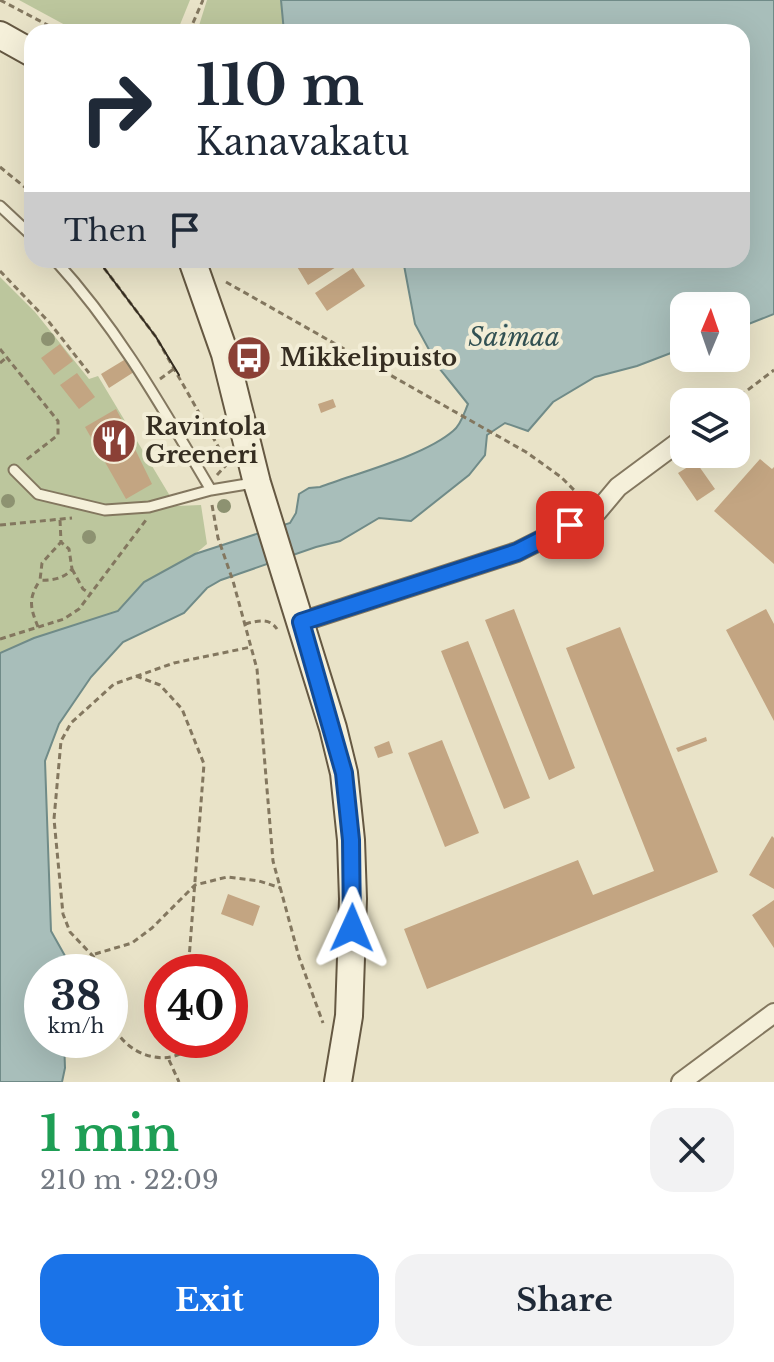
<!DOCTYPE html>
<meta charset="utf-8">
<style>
:root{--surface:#fff;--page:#f2f2f3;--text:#1f2937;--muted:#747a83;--accent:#1a73e8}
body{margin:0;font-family:"Libre Baskerville",serif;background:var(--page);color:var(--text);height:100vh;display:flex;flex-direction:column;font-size:30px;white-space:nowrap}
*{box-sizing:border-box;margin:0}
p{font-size:26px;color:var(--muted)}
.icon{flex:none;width:44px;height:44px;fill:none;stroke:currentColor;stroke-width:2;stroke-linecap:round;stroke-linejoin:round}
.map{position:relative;height:1082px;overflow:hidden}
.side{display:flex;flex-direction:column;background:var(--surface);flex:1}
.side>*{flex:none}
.guide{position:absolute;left:24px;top:24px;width:726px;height:244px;border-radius:24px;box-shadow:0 8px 32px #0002;background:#fff;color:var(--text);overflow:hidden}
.needle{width:52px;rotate:2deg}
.tools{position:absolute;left:670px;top:292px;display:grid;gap:16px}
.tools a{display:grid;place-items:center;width:80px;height:80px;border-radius:16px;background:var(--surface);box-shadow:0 8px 32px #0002;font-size:40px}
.speed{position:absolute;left:24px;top:954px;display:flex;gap:16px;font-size:40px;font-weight:700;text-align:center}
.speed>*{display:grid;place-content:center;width:104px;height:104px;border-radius:50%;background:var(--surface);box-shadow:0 8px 32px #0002;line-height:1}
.speed small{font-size:20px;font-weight:400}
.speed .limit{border:12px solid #d22;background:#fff;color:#111}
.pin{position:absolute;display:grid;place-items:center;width:68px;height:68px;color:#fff;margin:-34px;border-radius:16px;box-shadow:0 4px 12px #0006}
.me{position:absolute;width:88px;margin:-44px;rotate:1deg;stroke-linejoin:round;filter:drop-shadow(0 0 6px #0008)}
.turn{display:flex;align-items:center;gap:28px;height:168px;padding:0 40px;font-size:36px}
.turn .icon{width:104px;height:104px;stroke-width:2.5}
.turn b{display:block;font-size:56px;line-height:68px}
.then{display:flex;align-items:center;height:76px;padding:0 40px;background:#0003;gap:16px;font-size:30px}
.round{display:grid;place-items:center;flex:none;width:84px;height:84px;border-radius:24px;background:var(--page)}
.overview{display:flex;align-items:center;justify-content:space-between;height:136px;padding:0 40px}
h1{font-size:48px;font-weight:700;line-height:60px;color:#1e9e55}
.primary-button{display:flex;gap:16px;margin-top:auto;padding:16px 40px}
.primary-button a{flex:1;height:92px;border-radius:24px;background:var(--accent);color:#fff;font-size:32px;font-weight:700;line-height:92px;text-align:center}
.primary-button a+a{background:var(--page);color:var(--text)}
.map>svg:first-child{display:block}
.green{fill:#bcc69d}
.water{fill:#a8beba;stroke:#708b88;stroke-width:2}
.building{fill:#c3a582}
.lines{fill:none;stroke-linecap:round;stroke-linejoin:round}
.lane-casing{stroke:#83775f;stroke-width:13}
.street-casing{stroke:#83775f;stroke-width:22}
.secondary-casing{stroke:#655842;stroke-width:30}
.path{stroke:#83775f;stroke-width:3;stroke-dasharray:6 4;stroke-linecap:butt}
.lane{stroke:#f5f0da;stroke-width:9}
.street{stroke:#f5f0da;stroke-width:18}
.secondary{stroke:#f5f0da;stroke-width:26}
.tram{stroke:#352d21;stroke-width:2}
.tree{fill:#8d9271}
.route-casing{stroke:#114b97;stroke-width:20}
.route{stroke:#1a73e8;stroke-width:14}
.labels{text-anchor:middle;stroke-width:8;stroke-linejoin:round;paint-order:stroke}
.poi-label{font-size:24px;font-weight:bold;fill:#352d21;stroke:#f2edd6;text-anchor:start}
.water-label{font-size:26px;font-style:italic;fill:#325153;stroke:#f2edd6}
</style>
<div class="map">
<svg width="774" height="1082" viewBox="0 0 774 1082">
<rect width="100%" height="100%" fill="#e9e3c8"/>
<path class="green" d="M 19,0 L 190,0 L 177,32 L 78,32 Z
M 207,0 L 315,0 L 315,16 L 283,27 L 283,32 L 197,32 Z
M 0,277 L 35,312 L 89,379 L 98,376 L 176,506 L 201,505 L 207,544 L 195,554 L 144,582 L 119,611 L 34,638 L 0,653 Z"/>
<path class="water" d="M 281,0 L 774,0 L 774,314 L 736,329 L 736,306 L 684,306 L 684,348 L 637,366 L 595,377 L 553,402 L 528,431 L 505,423 L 487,435 L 485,455 L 469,475 L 411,521 L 379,518 L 340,541 L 316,547 L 221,580 L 207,588 L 184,613 L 123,642 L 91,677 L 59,724 L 45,761 L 51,931 L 69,963 L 68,972 L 42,972 L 42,1040 L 64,1040 L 65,1068 L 62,1082 L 0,1082 L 0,653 L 34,638 L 118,611 L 144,582 L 195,554 L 290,523 L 296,513 L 299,494 L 309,488 L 320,487 C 357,473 424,456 453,431 C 461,425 464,413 468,404 L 439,368 L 415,324 L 403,260 L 742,260 L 742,32 L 284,32 Z"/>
<path class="building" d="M 304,260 L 347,260 L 308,285 L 296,265 Z
M 353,268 L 365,286 L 327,311 L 315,293 Z
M 60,344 L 73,361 L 54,375 L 41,358 Z
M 129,357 L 137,370 L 109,388 L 101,374 Z
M 77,373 L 95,397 L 79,409 L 60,385 Z
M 333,399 L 336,407 L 321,413 L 318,404 Z
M 116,409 L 136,446 L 134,447 L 152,484 L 126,499 L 85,427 Z
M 760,459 L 772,469 L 774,467 L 774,564 L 714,511 Z
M 696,462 L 715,489 L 697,501 L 678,473 Z
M 514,609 L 575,768 L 549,780 L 485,620 Z
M 766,609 L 774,624 L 774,721 L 726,630 Z
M 620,627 L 718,872 L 427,989 L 404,929 L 578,860 L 593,895 L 654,871 L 566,648 Z
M 468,641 L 530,798 L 504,809 L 441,651 Z
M 706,737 L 707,741 L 678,752 L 676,748 Z
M 442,740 L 479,833 L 445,847 L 408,753 Z
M 389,741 L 393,753 L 378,758 L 374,747 Z
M 772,836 L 774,838 L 774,889 L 749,875 Z
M 228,894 L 260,906 L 253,926 L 221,914 Z
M 774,900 L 774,948 L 752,915 Z"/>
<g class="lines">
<g class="lane-casing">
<path id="lane" d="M 0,206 L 32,236
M 55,260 C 119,330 163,409 211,490
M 14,470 L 38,494 L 105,510 L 149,507 L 211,490 L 253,483"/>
</g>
<g class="street-casing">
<path id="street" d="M 301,622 L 517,552 L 597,512 L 618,487 L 684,438
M 681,1082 L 774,1013"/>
</g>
<g class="secondary-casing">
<path id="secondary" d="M 0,35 L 32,53
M 192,260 L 225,354 L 257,483 L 333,728 L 344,773 L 351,840 L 353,899 L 349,1016 L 338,1082"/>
</g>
<path class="path" d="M 0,0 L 61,32
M 189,32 L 203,0
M 0,167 L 32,193
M 98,260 L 156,337 L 227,462
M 0,271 L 49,322 L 89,373
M 226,282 L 526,452 L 561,477 L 584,500
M 0,349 L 58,421 L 58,435 L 26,460
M 0,363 L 7,357
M 160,379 L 175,368
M 732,402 L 774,370
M 217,475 L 228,463
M 212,505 L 218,538 L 233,581 L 257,669 L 273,861 L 299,957 L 323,1023
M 60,520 L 61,542 L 42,563 L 40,580 C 52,581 65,578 72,569 L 69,549 L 61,542
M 0,525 L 72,518
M 72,569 L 83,589 L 91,594
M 245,624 C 257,621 269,617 277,629
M 38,627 C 30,607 28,599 40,580
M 0,639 L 64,619 L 79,609 L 146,520
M 136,676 L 160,685 L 182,709 L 204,764 L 188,972
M 95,954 L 132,943 L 152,928 L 195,885 L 227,877 L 259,881 L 281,888
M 108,972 L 70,932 L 63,914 L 54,819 L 61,741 L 71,723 L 114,684 L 174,663 L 251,647
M 110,1010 C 111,1016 112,1024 115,1029 C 128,1053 159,1065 182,1053 L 182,1040
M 169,1060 L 179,1082"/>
<use href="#lane" class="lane"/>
<use href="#street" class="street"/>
<use href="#secondary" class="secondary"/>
<path class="tram" d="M 98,260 L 156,337 L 179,375"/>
</g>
<g class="tree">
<circle cx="48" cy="339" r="7"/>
<circle cx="8" cy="501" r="7"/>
<circle cx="224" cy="506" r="7"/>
<circle cx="89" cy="537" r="7"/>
</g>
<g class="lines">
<g class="route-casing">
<path id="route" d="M 352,928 L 351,840 L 344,773 L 301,622 L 517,552 L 570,525"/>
</g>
<use href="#route" class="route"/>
</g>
<defs>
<g id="bus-disc" transform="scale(2.3)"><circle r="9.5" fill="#8b4036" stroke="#f2edd6"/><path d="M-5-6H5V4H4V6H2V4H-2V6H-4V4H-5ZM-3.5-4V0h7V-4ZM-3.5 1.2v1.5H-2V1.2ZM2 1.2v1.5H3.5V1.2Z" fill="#fff"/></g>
<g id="restaurant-disc" transform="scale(2.3)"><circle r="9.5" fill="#8b4036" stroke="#f2edd6"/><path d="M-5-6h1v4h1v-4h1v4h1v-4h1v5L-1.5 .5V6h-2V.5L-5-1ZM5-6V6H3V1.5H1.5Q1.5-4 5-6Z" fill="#fff"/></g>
</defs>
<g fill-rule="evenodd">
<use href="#bus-disc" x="249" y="358"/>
<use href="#restaurant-disc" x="114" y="441"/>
</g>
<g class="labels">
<g class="poi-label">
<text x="280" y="366">Mikkelipuisto</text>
<text x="145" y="435">Ravintola<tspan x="145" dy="28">Greeneri</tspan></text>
</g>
<g class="water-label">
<text x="514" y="346">Saimaa</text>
</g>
</g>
</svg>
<div class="tools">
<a><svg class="needle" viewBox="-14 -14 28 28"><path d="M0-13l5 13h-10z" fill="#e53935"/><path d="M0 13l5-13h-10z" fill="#747a83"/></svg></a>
<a><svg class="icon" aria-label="layers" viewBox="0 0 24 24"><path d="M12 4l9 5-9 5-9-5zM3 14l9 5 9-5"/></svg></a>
</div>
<div class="speed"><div>38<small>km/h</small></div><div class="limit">40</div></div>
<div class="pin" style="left:570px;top:525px;background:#d93025"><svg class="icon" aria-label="arrive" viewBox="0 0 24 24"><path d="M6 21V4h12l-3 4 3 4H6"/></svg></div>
<svg class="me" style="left:352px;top:928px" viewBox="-20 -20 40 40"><path d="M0-17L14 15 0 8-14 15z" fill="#1a73e8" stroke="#fff" stroke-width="4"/></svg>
<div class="guide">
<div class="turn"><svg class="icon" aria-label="right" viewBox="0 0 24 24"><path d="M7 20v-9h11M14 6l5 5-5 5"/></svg><div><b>110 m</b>Kanavakatu</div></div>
<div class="then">Then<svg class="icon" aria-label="arrive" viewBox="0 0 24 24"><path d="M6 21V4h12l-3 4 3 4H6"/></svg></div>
</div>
</div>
<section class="side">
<div class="overview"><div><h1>1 min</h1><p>210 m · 22:09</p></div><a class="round"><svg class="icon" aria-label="close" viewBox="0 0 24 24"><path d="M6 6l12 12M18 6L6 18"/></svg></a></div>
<div class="primary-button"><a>Exit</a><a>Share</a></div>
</section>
